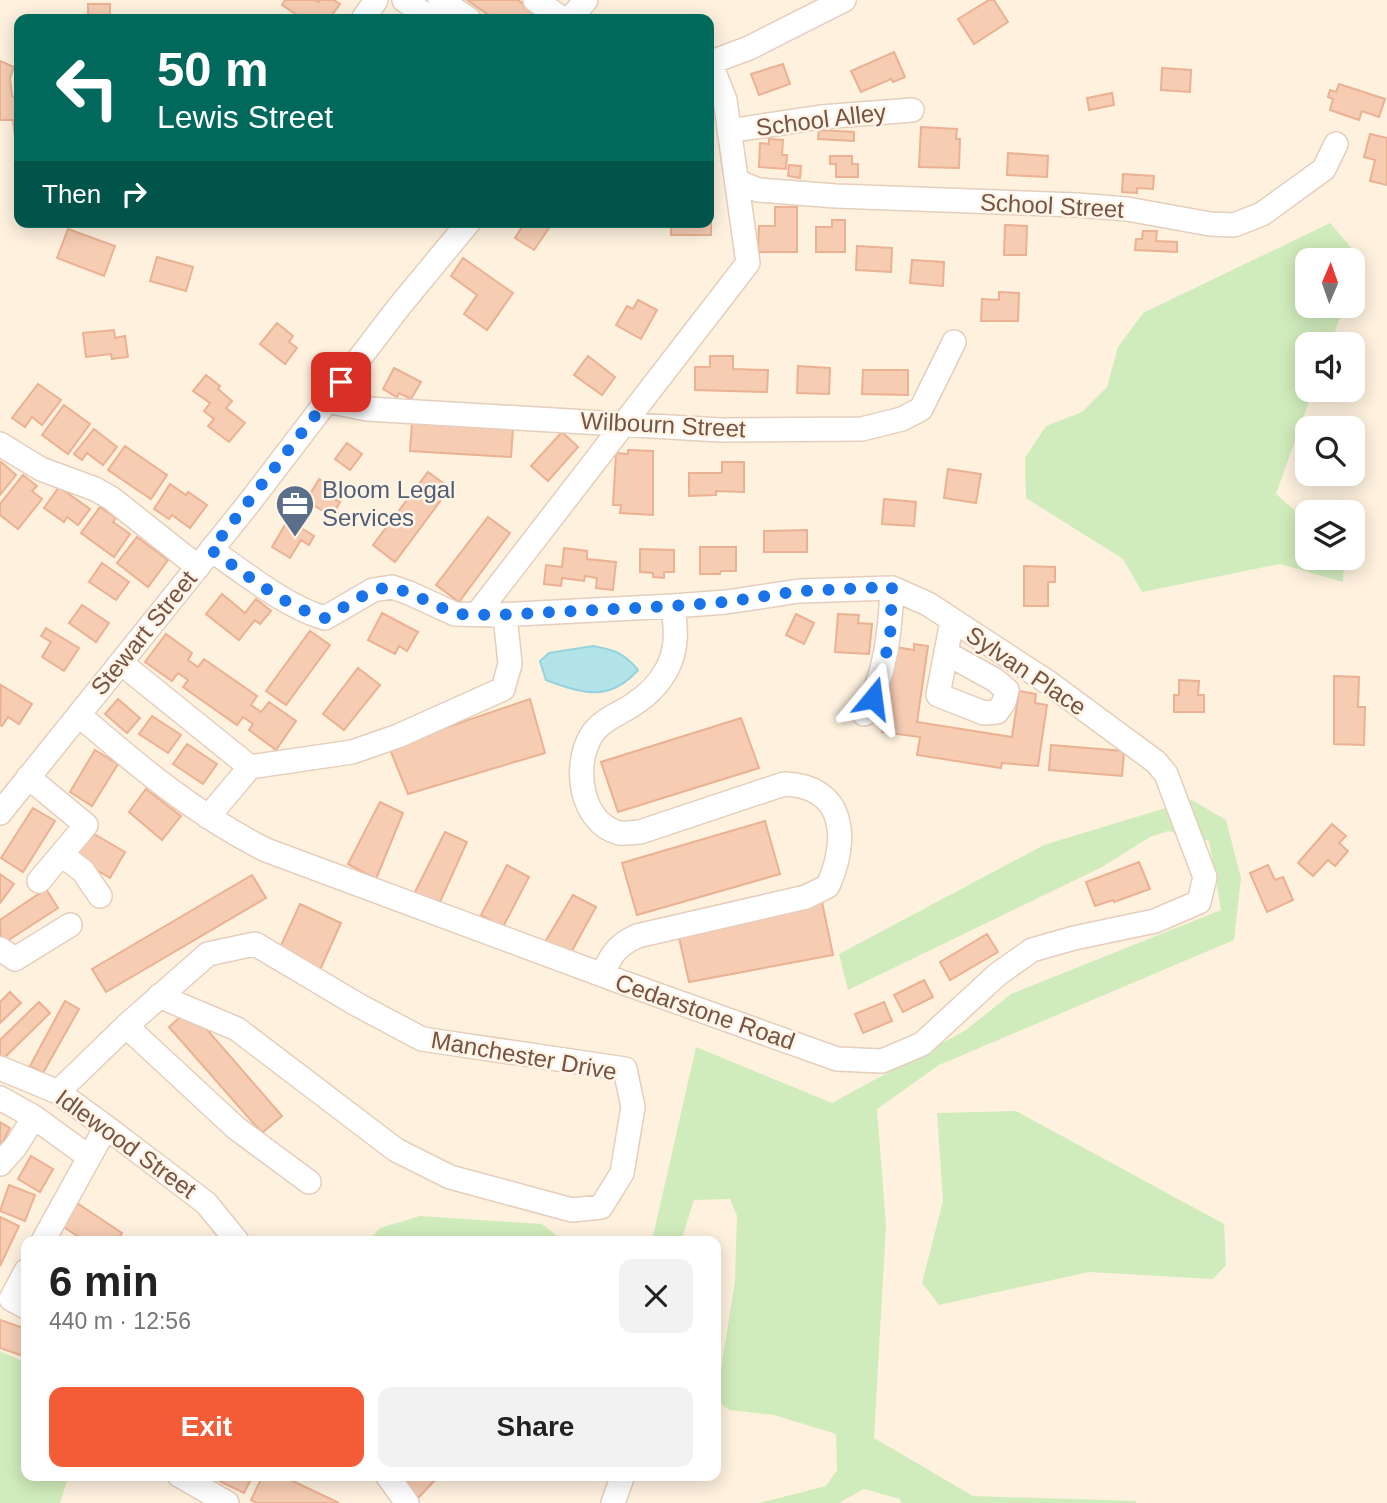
<!DOCTYPE html>
<meta charset="utf-8">
<style>
:root{--surface:#fff;--page:#f2f2f2;--text:#222;--muted:#767676;--accent:#f45b37}
body{margin:0;font-family:Arial,sans-serif;background:var(--page);color:var(--text);height:100vh;display:flex;flex-direction:column;font-size:26px;white-space:nowrap}
*{box-sizing:border-box;margin:0}
p{font-size:23px;color:var(--muted)}
.icon{flex:none;width:38px;height:38px;fill:none;stroke:currentColor;stroke-width:2;stroke-linecap:round;stroke-linejoin:round}
.map{position:relative;flex:1;overflow:hidden}
.sheet{position:absolute;left:21px;top:1236px;width:700px;height:245px;display:flex;flex-direction:column;background:var(--surface);border-radius:14px;box-shadow:0 4px 18px #0003}
.sheet>*{flex:none}
.hud{position:absolute;left:14px;top:14px;width:700px;height:214px;border-radius:14px;box-shadow:0 4px 18px #0003;background:#00695c;color:#fff;overflow:hidden}
.needle{width:46px;rotate:2deg}
.tools{position:absolute;left:1295px;top:248px;display:grid;gap:14px}
.tools a{display:grid;place-items:center;width:70px;height:70px;border-radius:14px;background:var(--surface);box-shadow:0 4px 18px #0003;font-size:35px}
.pin{position:absolute;display:grid;place-items:center;width:60px;height:60px;color:#fff;margin:-30px;border-radius:14px;box-shadow:0 4px 10px #0006}
.me{position:absolute;width:77px;margin:-38px;rotate:16deg;stroke-linejoin:round;filter:drop-shadow(0 0 5px #0008)}
.turn{display:flex;align-items:center;gap:24px;height:147px;padding:0 28px;font-size:32px}
.turn .icon{width:91px;height:91px;stroke-width:2.5}
.turn b{display:block;font-size:49px;line-height:60px}
.then{display:flex;align-items:center;height:66px;padding:0 28px;background:#0003;gap:14px;font-size:26px}
.round{display:grid;place-items:center;flex:none;width:74px;height:74px;border-radius:14px;background:var(--page)}
.headline{display:flex;align-items:center;justify-content:space-between;height:119px;padding:0 28px}
h1{font-size:42px;font-weight:700;line-height:52px}
.cta{display:flex;gap:14px;margin-top:auto;padding:14px 28px}
.cta a{flex:1;height:80px;border-radius:14px;background:var(--accent);color:#fff;font-size:28px;font-weight:700;line-height:80px;text-align:center}
.cta a+a{background:var(--page);color:var(--text)}
.map>svg:first-child{display:block}
.green{fill:#d1ecbc}
.water{fill:#b1e3e9;stroke:#96d3dc;stroke-width:2}
.building{fill:#f6ccb3;stroke:#eab192;stroke-width:2}
.lines{fill:none;stroke-linecap:round;stroke-linejoin:round}
.minor-casing{stroke:#e5cebc;stroke-width:26}
.minor{stroke:#fff;stroke-width:23}
.route{stroke:#1a73e8;stroke-width:12;stroke-dasharray:0 21.6}
.labels{text-anchor:middle;stroke-width:5;stroke-linejoin:round;paint-order:stroke}
.street-label{font-size:24px;fill:#765444;stroke:#fff4e6}
.service-label{font-size:24px;fill:#4e5e75;stroke:#fff4e6;text-anchor:start}
</style>
<div class="map">
<svg width="1387" height="1503" viewBox="0 0 1387 1503">
<rect width="100%" height="100%" fill="#fef1de"/>
<path class="green" d="M 1330,223 L 1361,259 L 1353,282 L 1353,261 L 1307,261 L 1307,306 L 1344,306 L 1330,345 L 1307,345 L 1307,390 L 1313,390 L 1276,494 L 1307,521 L 1307,558 L 1344,558 L 1343,582 L 1280,564 L 1142,592 L 1123,559 L 1026,498 L 1025,458 L 1046,426 L 1082,412 L 1107,387 L 1118,347 L 1143,313 Z
M 1192,800 L 1226,820 L 1241,878 L 1234,940 L 939,1065 L 877,1109 L 886,1225 L 874,1438 L 973,1496 L 1136,1501 L 1136,1503 L 901,1503 L 900,1499 L 864,1489 L 839,1503 L 759,1503 L 826,1486 L 837,1470 L 836,1434 L 774,1415 L 729,1410 L 716,1400 L 735,1281 L 737,1216 L 730,1199 L 694,1200 L 681,1241 L 652,1241 L 696,1047 L 832,1103 L 966,1030 L 1011,994 L 1221,910 L 1209,841 L 1168,831 L 1150,837 L 1102,867 L 848,990 L 839,954 L 1044,845 Z
M 1016,1111 L 1224,1224 L 1226,1265 L 1213,1279 L 1089,1272 L 939,1305 L 922,1283 L 943,1201 L 937,1113 Z
M 420,1216 L 542,1224 L 563,1241 L 368,1241 L 380,1228 Z
M 0,1351 L 26,1363 L 26,1475 L 69,1475 L 60,1503 L 0,1503 Z"/>
<path class="water" d="M 593,646 C 615,650 624,653 638,670 C 610,702 582,694 546,680 L 540,661 L 549,653 Z"/>
<path class="building" d="M 285,0 L 315,0 L 319,2 L 320,0 L 334,0 L 340,4 L 329,19 L 303,19 L 282,5 Z
M 467,0 L 518,0 L 544,19 L 494,19 Z
M 989,0 L 994,0 L 1008,22 L 974,44 L 958,19 Z
M 88,4 L 110,4 L 110,19 L 88,19 Z
M 894,52 L 905,77 L 893,82 L 891,79 L 861,92 L 851,71 Z
M 0,61 L 14,67 L 10,78 L 12,96 L 19,99 L 19,145 L 16,145 L 13,120 L 0,120 Z
M 783,64 L 790,84 L 759,95 L 751,74 Z
M 1162,68 L 1191,70 L 1190,92 L 1161,90 Z
M 1339,84 L 1385,99 L 1379,117 L 1362,111 L 1359,120 L 1330,110 L 1333,99 L 1328,97 L 1330,90 L 1336,92 Z
M 1112,93 L 1114,105 L 1089,110 L 1087,98 Z
M 921,127 L 957,129 L 956,139 L 960,139 L 959,168 L 919,167 Z
M 819,130 L 854,132 L 854,141 L 818,139 Z
M 1370,134 L 1387,138 L 1387,185 L 1370,181 L 1375,160 L 1364,157 Z
M 769,139 L 783,140 L 782,155 L 787,155 L 786,169 L 759,167 L 760,143 L 769,144 Z
M 1008,153 L 1048,156 L 1047,177 L 1007,175 Z
M 830,156 L 852,156 L 852,164 L 858,164 L 858,177 L 836,177 L 836,164 L 830,164 Z
M 789,165 L 801,166 L 800,178 L 788,176 Z
M 1123,174 L 1154,176 L 1153,189 L 1137,188 L 1137,193 L 1122,192 Z
M 775,207 L 797,207 L 797,252 L 758,252 L 759,226 L 775,226 Z
M 709,208 L 711,208 L 711,235 L 671,235 L 671,222 L 709,222 Z
M 832,220 L 845,220 L 845,252 L 816,252 L 816,227 L 832,227 Z
M 525,222 L 553,222 L 534,250 L 515,238 Z
M 1005,225 L 1027,226 L 1026,255 L 1004,255 Z
M 68,229 L 115,246 L 104,276 L 57,258 Z
M 1143,231 L 1157,231 L 1156,241 L 1177,242 L 1177,252 L 1135,250 L 1136,239 L 1142,239 Z
M 857,246 L 892,248 L 891,272 L 856,270 Z
M 157,257 L 193,267 L 186,291 L 150,281 Z
M 463,258 L 513,293 L 487,330 L 464,314 L 477,295 L 451,276 Z
M 912,260 L 944,262 L 943,286 L 910,283 Z
M 999,292 L 1019,293 L 1018,321 L 981,321 L 982,299 L 999,300 Z
M 638,300 L 657,310 L 641,339 L 616,325 L 627,306 L 633,309 Z
M 277,323 L 293,336 L 289,342 L 297,348 L 285,364 L 260,344 Z
M 114,330 L 115,338 L 125,336 L 128,357 L 112,359 L 111,354 L 86,357 L 83,333 Z
M 588,356 L 615,377 L 602,395 L 574,375 Z
M 710,356 L 733,356 L 733,369 L 768,370 L 767,392 L 695,390 L 695,367 L 710,367 Z
M 798,366 L 830,368 L 829,394 L 797,393 Z
M 394,368 L 421,382 L 411,399 L 399,393 L 397,397 L 383,389 Z
M 863,370 L 908,370 L 908,395 L 862,394 Z
M 206,375 L 220,386 L 218,389 L 232,401 L 226,408 L 245,423 L 229,442 L 208,426 L 214,419 L 204,411 L 210,403 L 193,391 Z
M 38,384 L 61,400 L 42,425 L 32,417 L 25,427 L 12,418 Z
M 64,405 L 90,424 L 68,454 L 42,435 Z
M 412,422 L 513,429 L 511,457 L 410,451 Z
M 94,429 L 117,447 L 103,465 L 87,453 L 82,460 L 74,454 Z
M 562,432 L 578,447 L 548,481 L 531,466 Z
M 347,443 L 362,454 L 350,470 L 335,459 Z
M 125,446 L 167,475 L 151,499 L 108,470 Z
M 628,450 L 653,451 L 653,515 L 620,513 L 621,505 L 613,505 L 616,453 L 628,454 Z
M 1,462 L 16,475 L 0,495 L 0,463 Z
M 722,462 L 744,462 L 744,492 L 716,491 L 716,495 L 689,496 L 689,473 L 722,473 Z
M 948,469 L 981,474 L 976,503 L 944,498 Z
M 428,472 L 450,488 L 395,562 L 373,545 Z
M 23,475 L 37,486 L 32,491 L 42,499 L 18,529 L 0,515 L 0,504 Z
M 319,479 L 335,488 L 330,497 L 340,502 L 332,516 L 306,501 Z
M 170,484 L 186,495 L 188,492 L 207,505 L 190,528 L 172,515 L 169,519 L 154,509 Z
M 59,487 L 90,509 L 78,525 L 67,517 L 64,522 L 44,508 Z
M 884,499 L 916,502 L 914,526 L 882,524 Z
M 100,507 L 116,518 L 113,522 L 130,534 L 114,557 L 81,533 Z
M 488,517 L 510,533 L 459,602 L 436,585 Z
M 288,520 L 314,536 L 309,545 L 301,540 L 290,558 L 272,547 Z
M 807,530 L 807,552 L 764,552 L 764,531 Z
M 137,537 L 168,560 L 148,587 L 117,563 Z
M 700,547 L 736,547 L 736,571 L 721,571 L 720,574 L 700,574 Z
M 564,548 L 587,551 L 587,559 L 616,562 L 613,590 L 596,588 L 597,578 L 585,576 L 584,581 L 562,578 L 561,586 L 544,584 L 546,565 L 562,567 Z
M 640,549 L 674,550 L 674,572 L 664,572 L 664,578 L 653,577 L 653,573 L 640,572 Z
M 102,563 L 129,582 L 116,600 L 89,582 Z
M 1024,566 L 1055,567 L 1055,582 L 1048,582 L 1048,606 L 1024,606 Z
M 222,594 L 245,613 L 256,599 L 271,611 L 260,624 L 255,620 L 239,640 L 206,614 Z
M 82,605 L 109,623 L 96,642 L 69,623 Z
M 382,613 L 418,632 L 407,651 L 399,646 L 395,654 L 368,640 Z
M 796,614 L 814,623 L 804,644 L 786,635 Z
M 838,614 L 859,615 L 858,623 L 872,624 L 869,654 L 835,652 Z
M 46,628 L 79,648 L 64,671 L 42,657 L 51,642 L 41,636 Z
M 310,631 L 330,645 L 286,705 L 266,691 Z
M 166,634 L 192,653 L 188,660 L 198,667 L 204,659 L 257,696 L 251,705 L 261,712 L 269,702 L 296,721 L 276,750 L 249,730 L 253,724 L 243,717 L 237,725 L 183,687 L 188,680 L 178,673 L 172,681 L 145,662 Z
M 914,644 L 928,646 L 917,722 L 1012,737 L 1019,691 L 1036,694 L 1035,703 L 1047,705 L 1038,766 L 1002,763 L 1001,768 L 917,755 L 920,737 L 882,732 L 895,647 L 914,650 Z
M 358,668 L 380,685 L 344,730 L 323,714 Z
M 1334,676 L 1359,677 L 1358,707 L 1365,707 L 1364,745 L 1334,744 Z
M 1179,680 L 1199,681 L 1198,695 L 1204,695 L 1204,712 L 1174,712 L 1174,695 L 1179,695 Z
M 1,685 L 32,704 L 19,724 L 8,717 L 2,726 L 0,725 Z
M 118,699 L 140,718 L 127,733 L 105,714 Z
M 530,699 L 545,753 L 408,794 L 389,747 Z
M 152,716 L 181,735 L 168,753 L 139,734 Z
M 741,718 L 759,768 L 618,812 L 601,762 Z
M 187,744 L 217,764 L 203,784 L 173,764 Z
M 1051,745 L 1124,751 L 1122,776 L 1049,770 Z
M 95,750 L 118,764 L 92,806 L 70,792 Z
M 146,789 L 181,816 L 162,840 L 129,812 Z
M 380,802 L 403,813 L 376,879 L 348,864 Z
M 33,808 L 55,821 L 23,872 L 1,858 Z
M 765,821 L 780,874 L 637,915 L 622,863 Z
M 1332,824 L 1346,836 L 1339,843 L 1348,851 L 1335,866 L 1328,860 L 1313,876 L 1298,863 Z
M 89,831 L 125,852 L 110,878 L 74,857 Z
M 445,832 L 467,842 L 439,904 L 414,894 Z
M 1139,862 L 1150,889 L 1114,902 L 1113,900 L 1095,906 L 1086,882 Z
M 507,865 L 529,877 L 503,927 L 481,915 Z
M 1268,865 L 1275,880 L 1283,877 L 1293,900 L 1267,912 L 1250,873 Z
M 0,874 L 14,884 L 0,903 Z
M 252,875 L 266,898 L 106,992 L 92,969 Z
M 46,889 L 58,908 L 1,945 L 0,920 Z
M 573,895 L 596,907 L 569,956 L 545,942 Z
M 822,902 L 833,955 L 689,982 L 678,933 Z
M 300,904 L 341,923 L 320,970 L 278,952 Z
M 987,934 L 998,952 L 950,980 L 940,962 Z
M 924,980 L 933,997 L 903,1012 L 894,995 Z
M 10,992 L 21,1003 L 0,1023 L 0,1002 Z
M 65,1001 L 79,1009 L 43,1073 L 30,1066 Z
M 39,1002 L 50,1013 L 3,1059 L 0,1056 L 0,1040 Z
M 884,1002 L 892,1021 L 863,1033 L 855,1014 Z
M 189,1009 L 282,1116 L 262,1133 L 169,1027 Z
M 0,1122 L 10,1128 L 0,1147 Z
M 31,1156 L 53,1169 L 40,1192 L 18,1179 Z
M 9,1185 L 35,1195 L 25,1221 L 0,1211 Z
M 77,1203 L 122,1233 L 117,1241 L 85,1241 L 62,1226 Z
M 0,1217 L 19,1226 L 0,1266 Z
M 0,1320 L 26,1329 L 26,1357 L 0,1348 Z
M 207,1475 L 253,1475 L 244,1493 Z
M 263,1475 L 280,1475 L 339,1503 L 257,1503 L 251,1500 Z
M 399,1475 L 438,1475 L 439,1476 L 418,1498 L 397,1477 Z"/>
<g class="lines">
<g class="minor-casing">
<path id="minor" d="M 404,0 L 432,19
M 440,0 L 469,19
M 535,0 L 563,19
M 363,19 L 376,0
M 570,19 L 586,0
M 709,63 L 749,48 L 844,0
M 729,131 L 821,117 L 912,110
M 737,181 L 758,190 L 836,196 L 1077,205 L 1127,209 L 1210,224 L 1234,225 L 1262,214 L 1324,169 L 1336,144
M 327,401 L 367,409 L 720,430 L 862,429 L 902,419 L 921,409 L 954,342
M 0,444 L 41,469 L 95,489 L 111,498 L 198,567
M 477,614 L 748,263 L 725,100 L 710,62
M 946,653 L 995,680 L 1007,690 L 1004,702 L 997,712 L 984,713 L 938,695 L 952,621
M 121,663 L 250,767 L 208,817
M 864,714 C 886,675 890,632 892,588
M 79,715 C 138,766 196,815 266,850 L 616,980 L 837,1059 L 882,1061 L 922,1044 L 998,974 L 1032,950 L 1074,938 L 1155,921 L 1199,902 L 1205,877 L 1166,774 L 1156,762 L 1049,683 L 928,604 L 892,588 L 799,591 L 726,602 L 673,606 L 497,615 L 455,614 L 409,593 L 392,587 L 373,590 L 325,618 C 286,607 245,573 211,550
M 250,767 L 352,752 L 398,736 L 503,689 L 510,664 L 505,615
M 28,777 L 86,825 L 39,881
M 0,813 L 249,503 L 398,308 L 469,222
M 62,855 L 83,871 L 100,896
M 0,949 L 15,959 L 70,925
M 602,975 C 611,955 616,946 637,936 L 806,897 L 828,886 C 848,840 847,786 784,784 L 640,832 C 634,832 625,834 619,833 C 580,822 573,766 591,736 C 600,720 620,714 634,704 C 648,695 659,684 667,669 C 678,648 676,629 673,606
M 126,1026 L 236,1128 L 309,1182
M 0,1068 L 58,1092 L 106,1127 L 206,1203 L 237,1241
M 58,1092 L 126,1026 L 208,954 L 255,944 L 358,1005 L 422,1039 L 625,1069 L 633,1107 L 622,1173 L 601,1207 L 572,1210 L 450,1177 L 396,1150 L 237,1029 L 159,996
M 0,1098 L 34,1117 L 16,1146 L 0,1164
M 34,1117 L 89,1157
M 43,1241 L 106,1127
M 26,1271 L 11,1299 L 26,1307
M 179,1475 L 227,1503
M 387,1475 L 407,1503
M 613,1503 L 623,1475"/>
</g>
<use href="#minor" class="minor"/>
</g>
<g class="lines">
<path class="route" d="M 341,382 L 211,550 C 245,573 285,607 325,618 L 373,590 L 391,587 L 410,593 L 455,614 L 497,615 L 673,606 L 726,602 L 799,591 L 892,587 L 890,640 L 873,698"/>
</g>
<defs>
<g id="office-pin" transform="scale(2.0125)"><path d="M0 17L-7.5 6A9.5 9.5 0 1 1 7.5 6Z" fill="#5c6f8a" stroke="#fff4e6"/><path d="M-6-3h4V-5.5h4V-3h4V5H-6ZM-1-4.5V-3h2v-1.5ZM-6 0V1H6V0Z" fill="#fff"/></g>
</defs>
<g fill-rule="evenodd">
<use href="#office-pin" x="295" y="504"/>
</g>
<g class="labels">
<g class="street-label">
<text transform="translate(821 120) rotate(-7)" y="8">School Alley</text>
<text transform="translate(1052 206) rotate(3)" y="8">School Street</text>
<text transform="translate(663 425) rotate(3)" y="8">Wilbourn Street</text>
<text transform="translate(144 633) rotate(-51)" y="8">Stewart Street</text>
<text transform="translate(1026 671) rotate(34)" y="8">Sylvan Place</text>
<text transform="translate(705 1012) rotate(19)" y="8">Cedarstone Road</text>
<text transform="translate(524 1056) rotate(10)" y="8">Manchester Drive</text>
<text transform="translate(126 1144) rotate(36)" y="8">Idlewood Street</text>
</g>
<g class="service-label">
<text x="322" y="498">Bloom Legal<tspan x="322" dy="28">Services</tspan></text>
</g>
</g>
</svg>
<div class="tools">
<a><svg class="needle" viewBox="-14 -14 28 28"><path d="M0-13l5 13h-10z" fill="#e53935"/><path d="M0 13l5-13h-10z" fill="#767676"/></svg></a>
<a><svg class="icon" aria-label="sound" viewBox="0 0 24 24"><path d="M4 9h4l5-4v14l-5-4H4zM17 9q2 3 0 6"/></svg></a>
<a><svg class="icon" aria-label="search" viewBox="0 0 24 24"><circle cx="10" cy="10" r="6"/><path d="M15 15l6 6"/></svg></a>
<a><svg class="icon" aria-label="layers" viewBox="0 0 24 24"><path d="M12 4l9 5-9 5-9-5zM3 14l9 5 9-5"/></svg></a>
</div>
<div class="pin" style="left:341px;top:382px;background:#d93025"><svg class="icon" aria-label="arrive" viewBox="0 0 24 24"><path d="M6 21V4h12l-3 4 3 4H6"/></svg></div>
<svg class="me" style="left:873px;top:698px" viewBox="-20 -20 40 40"><path d="M0-17L14 15 0 8-14 15z" fill="#1a73e8" stroke="#fff" stroke-width="4"/></svg>
<div class="hud">
<div class="turn"><svg class="icon" aria-label="left" viewBox="0 0 24 24"><path d="M17 20v-9H6M10 6l-5 5 5 5"/></svg><div><b>50 m</b>Lewis Street</div></div>
<div class="then">Then<svg class="icon" aria-label="right" viewBox="0 0 24 24"><path d="M7 20v-9h11M14 6l5 5-5 5"/></svg></div>
</div>
<section class="sheet">
<div class="headline"><div><h1>6 min</h1><p>440 m · 12:56</p></div><a class="round"><svg class="icon" aria-label="close" viewBox="0 0 24 24"><path d="M6 6l12 12M18 6L6 18"/></svg></a></div>
<div class="cta"><a>Exit</a><a>Share</a></div>
</section>
</div>
